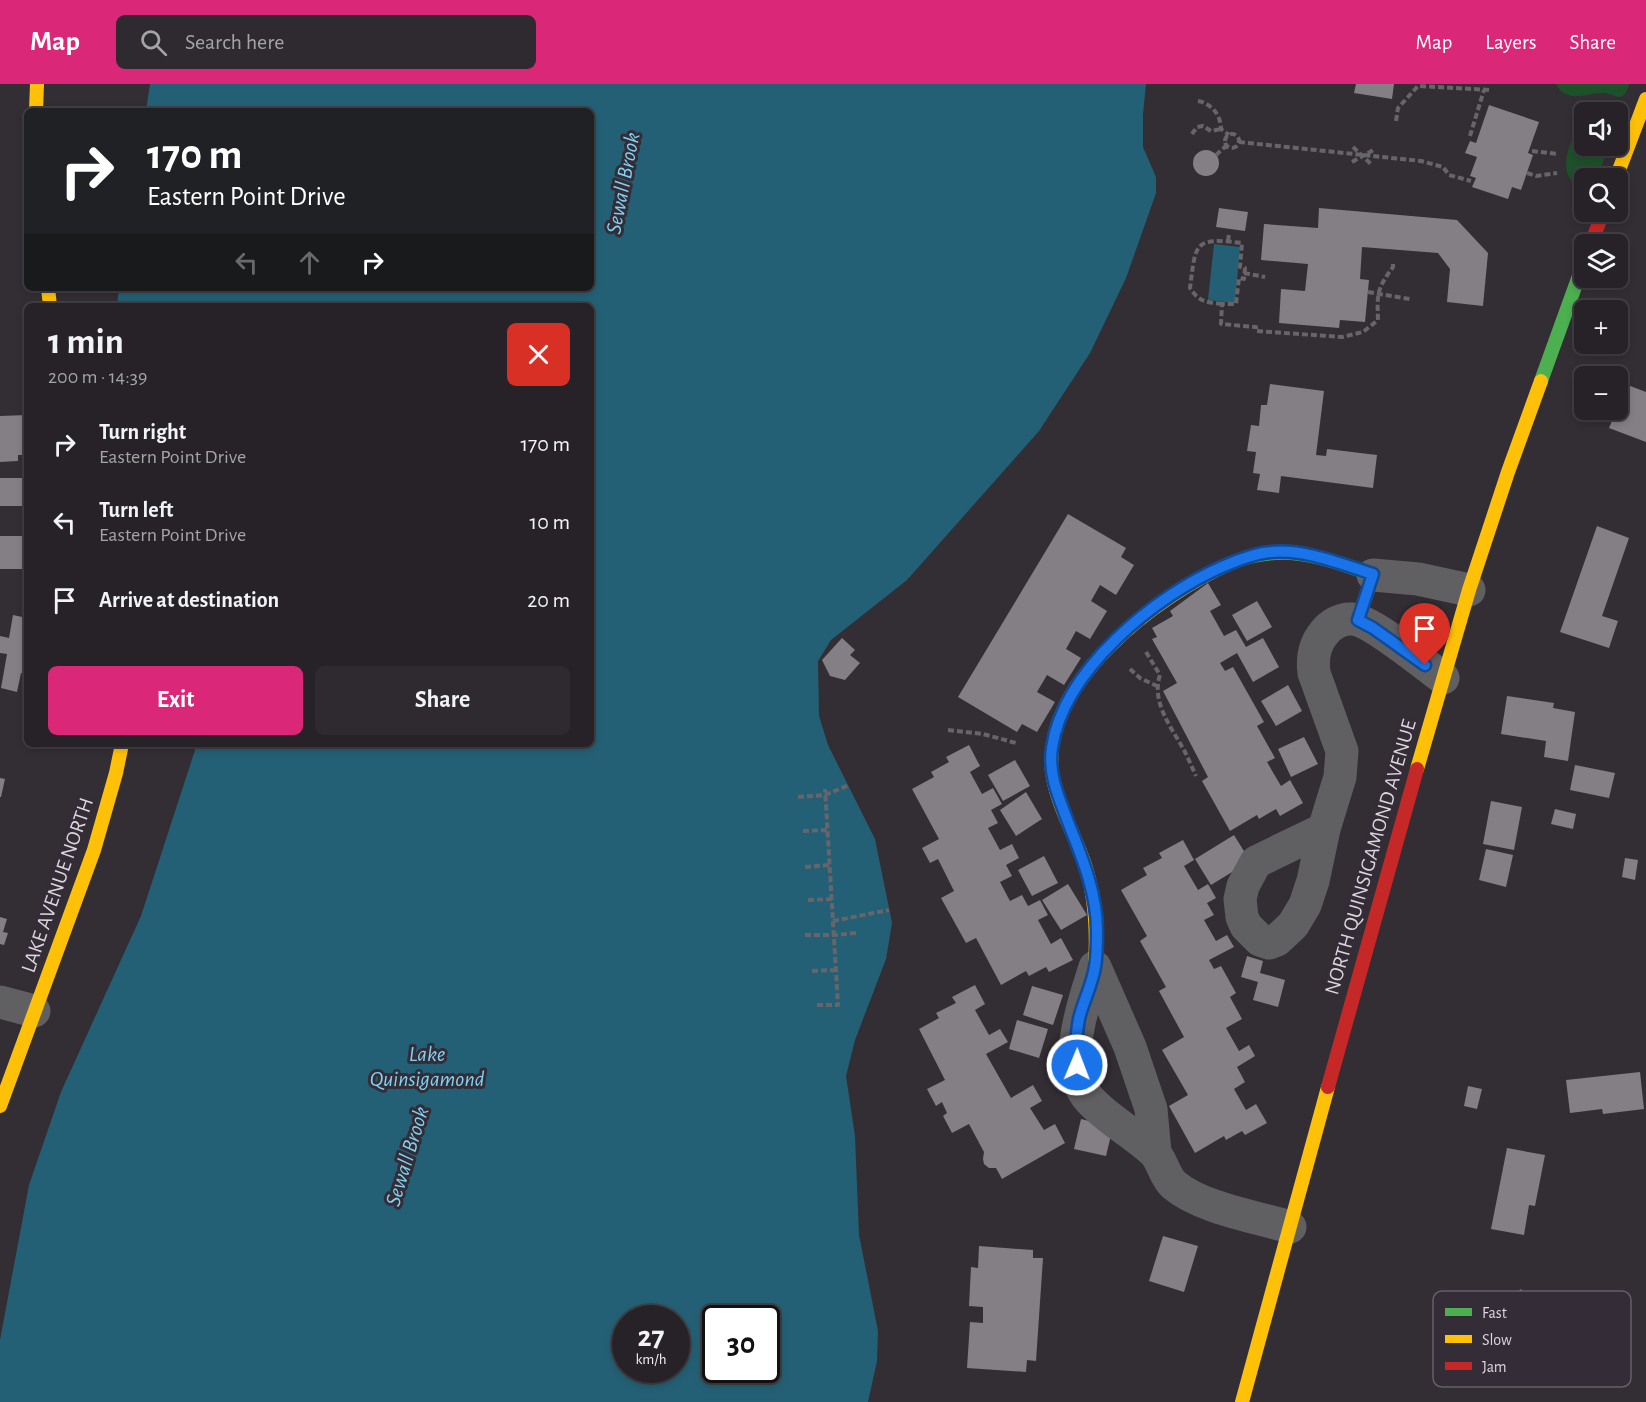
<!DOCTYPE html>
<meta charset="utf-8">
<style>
:root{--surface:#262227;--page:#2e2a2f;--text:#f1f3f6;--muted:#a4a4a7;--line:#423f44;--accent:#db2777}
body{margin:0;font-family:"Alegreya Sans",sans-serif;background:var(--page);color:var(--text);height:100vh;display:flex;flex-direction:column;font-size:22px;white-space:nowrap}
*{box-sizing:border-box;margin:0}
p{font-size:20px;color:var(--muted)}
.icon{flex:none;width:33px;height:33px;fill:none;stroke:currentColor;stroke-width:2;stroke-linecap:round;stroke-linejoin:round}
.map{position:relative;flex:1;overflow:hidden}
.sheet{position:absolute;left:24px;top:219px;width:570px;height:444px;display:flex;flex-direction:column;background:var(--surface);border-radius:9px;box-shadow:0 3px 9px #0003,0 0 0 2px var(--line)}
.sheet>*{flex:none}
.guide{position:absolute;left:24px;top:24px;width:570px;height:183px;border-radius:9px;box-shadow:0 3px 9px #0003,0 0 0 2px var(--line);background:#202124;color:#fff;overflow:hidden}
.controls{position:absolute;left:1574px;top:18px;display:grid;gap:12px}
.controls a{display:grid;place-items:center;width:54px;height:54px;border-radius:9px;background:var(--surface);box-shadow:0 3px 9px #0003,0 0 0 2px var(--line);font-size:30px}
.speed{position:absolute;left:612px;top:1221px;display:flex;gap:12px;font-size:30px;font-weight:700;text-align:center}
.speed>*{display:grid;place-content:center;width:78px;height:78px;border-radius:50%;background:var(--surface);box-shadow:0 3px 9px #0003,0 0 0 2px var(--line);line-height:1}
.speed small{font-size:15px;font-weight:400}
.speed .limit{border:3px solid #111;border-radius:9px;background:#fff;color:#111}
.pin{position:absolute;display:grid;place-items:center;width:51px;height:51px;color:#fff;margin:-62px -26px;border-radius:50% 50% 50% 0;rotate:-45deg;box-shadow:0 0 6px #0007}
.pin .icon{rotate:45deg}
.me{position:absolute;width:66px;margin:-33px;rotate:1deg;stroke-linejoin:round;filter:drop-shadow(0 0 4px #0008)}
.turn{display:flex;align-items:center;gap:21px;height:126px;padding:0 24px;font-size:27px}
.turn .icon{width:78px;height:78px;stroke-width:2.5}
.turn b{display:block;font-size:42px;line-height:51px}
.lanes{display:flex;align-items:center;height:57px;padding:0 24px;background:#0003;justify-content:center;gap:30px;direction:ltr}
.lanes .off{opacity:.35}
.round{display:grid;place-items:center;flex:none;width:63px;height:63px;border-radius:9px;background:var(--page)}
.summary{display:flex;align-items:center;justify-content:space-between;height:102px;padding:0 24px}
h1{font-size:36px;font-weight:700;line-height:45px}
.primary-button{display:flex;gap:12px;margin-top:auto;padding:12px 24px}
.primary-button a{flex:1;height:69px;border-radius:9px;background:var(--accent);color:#fff;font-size:24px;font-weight:700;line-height:69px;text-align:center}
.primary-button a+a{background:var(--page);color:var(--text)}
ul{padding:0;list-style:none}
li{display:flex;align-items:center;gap:18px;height:78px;padding:0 24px}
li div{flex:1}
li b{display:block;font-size:22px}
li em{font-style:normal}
header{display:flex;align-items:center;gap:36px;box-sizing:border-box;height:84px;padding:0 30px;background:var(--accent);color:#fff}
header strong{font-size:28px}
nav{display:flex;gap:33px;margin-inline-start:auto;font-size:21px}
.search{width:420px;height:54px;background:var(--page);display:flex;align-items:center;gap:15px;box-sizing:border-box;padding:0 21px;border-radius:9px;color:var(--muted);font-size:22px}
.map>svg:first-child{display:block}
.green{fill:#1d512a}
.water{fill:#246075;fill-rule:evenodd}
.building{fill:#837f84}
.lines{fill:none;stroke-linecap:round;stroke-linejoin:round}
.path{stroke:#676569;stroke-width:4;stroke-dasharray:6 3;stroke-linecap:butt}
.street{stroke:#605f62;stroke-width:33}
.fast{stroke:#4caf50;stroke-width:14}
.slow{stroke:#ffc107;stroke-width:14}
.jam{stroke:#c62828;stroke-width:14}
.route-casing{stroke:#114b97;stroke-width:15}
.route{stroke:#1a73e8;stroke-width:10}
.labels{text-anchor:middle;stroke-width:6;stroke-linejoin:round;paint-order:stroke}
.street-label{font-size:21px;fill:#dbd6dd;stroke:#342c36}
.water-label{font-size:22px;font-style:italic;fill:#7fd3f3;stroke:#342c36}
.key{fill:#342c36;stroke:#665f68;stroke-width:1.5}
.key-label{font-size:16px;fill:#dbd6dd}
</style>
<header>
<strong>Map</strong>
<div class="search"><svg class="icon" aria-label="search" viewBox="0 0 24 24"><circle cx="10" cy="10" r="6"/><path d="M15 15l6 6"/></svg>Search here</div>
<nav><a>Map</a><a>Layers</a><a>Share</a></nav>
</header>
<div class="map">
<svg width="1646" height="1318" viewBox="0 0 1646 1318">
<rect width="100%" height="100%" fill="#332e34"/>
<path class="green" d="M 1556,0 L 1629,0 L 1629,2 C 1627,6 1625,12 1620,13 C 1616,13 1610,9 1605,9 C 1587,8 1567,21 1556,0 Z
M 1584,35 L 1584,62 L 1609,62 L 1597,94 L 1584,94 L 1584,106 C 1553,93 1569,55 1584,35 Z"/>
<path class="water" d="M 150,0 L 1146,0 L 1143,30 L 1143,63 L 1156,93 L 1156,109 L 1126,194 L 1090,269 L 1039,347 L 907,496 L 831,556 L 818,577 L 819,632 L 828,661 L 875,755 L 892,839 L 886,875 L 855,956 L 846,992 L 855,1052 L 859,1151 L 878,1247 L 877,1277 L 868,1318 L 0,1318 L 0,1256 L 29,1101 L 61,1008 L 141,832 L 197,660 L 591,660 L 591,222 L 117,222 L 119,204 L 591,204 L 591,27 L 146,27 ZM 626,1234 L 676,1234 L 676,1286 L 626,1286 ZM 716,1234 L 766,1234 L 766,1286 L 716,1286 Z
M 1214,160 L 1240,163 L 1235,219 L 1208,216 Z"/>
<path class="building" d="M 1356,0 L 1394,0 L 1392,15 L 1354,9 Z
M 1489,21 L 1539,38 L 1528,69 L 1533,71 L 1521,106 L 1512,103 L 1508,115 L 1472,103 L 1476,94 L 1470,92 L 1477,73 L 1465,69 L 1470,57 L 1476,59 Z
M1193 79a13 13 0 1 1 26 0a13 13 0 1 1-26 0Z
M 1219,124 L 1248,128 L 1245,147 L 1216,143 Z
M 1319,124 L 1457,136 L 1488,169 L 1483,222 L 1447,218 L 1450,185 L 1438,169 L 1362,163 L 1360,195 L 1369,196 L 1365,238 L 1340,236 L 1339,244 L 1279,239 L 1281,205 L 1305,207 L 1308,180 L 1261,176 L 1264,140 L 1318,144 Z
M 1270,300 L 1324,307 L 1316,371 L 1326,372 L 1327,365 L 1377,371 L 1373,404 L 1281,392 L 1279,409 L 1257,406 L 1260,390 L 1253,389 L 1256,368 L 1247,367 L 1251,341 L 1259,342 L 1261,321 L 1267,321 Z
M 1625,300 L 1646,308 L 1646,358 L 1609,344 L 1614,332 L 1604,328 L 1605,326 L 1617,326 L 1617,317 L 1619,318 Z
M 27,331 L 27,371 L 18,371 L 18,377 L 0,378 L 0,332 Z
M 0,394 L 27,394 L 27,422 L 0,422 Z
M 1068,430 L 1126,464 L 1121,473 L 1134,481 L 1116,511 L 1100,501 L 1091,517 L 1107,527 L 1090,555 L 1076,547 L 1066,565 L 1081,574 L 1064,601 L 1047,591 L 1037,608 L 1055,618 L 1037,648 L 1022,640 L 1017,648 L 958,613 Z
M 1597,442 L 1629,454 L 1602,532 L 1618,537 L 1609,564 L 1560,548 Z
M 0,452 L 27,452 L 27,485 L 0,485 Z
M 1208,499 L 1221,521 L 1210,527 L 1224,552 L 1236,546 L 1246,563 L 1263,554 L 1279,583 L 1253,598 L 1237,569 L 1220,579 L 1225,587 L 1233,583 L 1264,638 L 1257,642 L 1275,674 L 1267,678 L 1281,702 L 1290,696 L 1303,719 L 1280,732 L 1276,725 L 1259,735 L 1257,731 L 1230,747 L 1202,697 L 1208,693 L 1163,607 L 1177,599 L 1152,555 L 1157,553 L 1152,544 L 1173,532 L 1170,527 Z
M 1257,517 L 1272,543 L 1247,557 L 1232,531 Z
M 13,531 L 27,534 L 27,590 L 21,589 L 17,608 L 1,604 L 7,570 L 0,569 L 0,552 L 9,554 Z
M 842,554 L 855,566 L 850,571 L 860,579 L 845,596 L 830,592 L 822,576 Z
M 1288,601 L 1302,627 L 1276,642 L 1261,617 Z
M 1507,612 L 1554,619 L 1553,624 L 1575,628 L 1568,677 L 1544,673 L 1546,657 L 1501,650 Z
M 1304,653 L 1318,680 L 1291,693 L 1278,665 Z
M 969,661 L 980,682 L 970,688 L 982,710 L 993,704 L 1002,720 L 991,726 L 998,739 L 988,744 L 1000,766 L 1012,760 L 1019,774 L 1006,781 L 1012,792 L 1000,798 L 1010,817 L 1022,811 L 1028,822 L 1040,816 L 1048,831 L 1038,836 L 1051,860 L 1061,854 L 1073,876 L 1049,888 L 1046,883 L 1029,892 L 1026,887 L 1001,901 L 976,854 L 966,859 L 941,814 L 954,807 L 938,775 L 930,779 L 922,764 L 939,755 L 912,705 L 934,693 L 931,688 L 949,678 L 946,673 Z
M 1015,676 L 1030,702 L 1003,717 L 988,691 Z
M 1575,681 L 1615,689 L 1609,714 L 1570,706 Z
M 0,694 L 5,695 L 1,713 L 0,713 Z
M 1026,708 L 1042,735 L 1016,752 L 1000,726 Z
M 1491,717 L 1522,723 L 1514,766 L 1483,760 Z
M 1555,725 L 1576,730 L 1573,745 L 1551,740 Z
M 1234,751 L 1250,777 L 1211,801 L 1195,775 Z
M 1183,756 L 1194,776 L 1184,782 L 1198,806 L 1208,800 L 1216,814 L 1207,819 L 1214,831 L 1204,836 L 1216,857 L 1227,851 L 1234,863 L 1209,876 L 1214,885 L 1221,882 L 1236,909 L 1230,913 L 1242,935 L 1226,944 L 1239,967 L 1249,961 L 1255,972 L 1237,983 L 1245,998 L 1234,1005 L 1246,1026 L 1256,1020 L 1267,1039 L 1245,1051 L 1242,1047 L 1226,1056 L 1224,1052 L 1195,1069 L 1169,1022 L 1188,1011 L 1162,966 L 1184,953 L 1159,907 L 1166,903 L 1140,857 L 1147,852 L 1121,806 L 1147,791 L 1143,784 L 1162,774 L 1159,769 Z
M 1486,765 L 1513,771 L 1506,803 L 1479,796 Z
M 1044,772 L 1058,799 L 1032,812 L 1018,786 Z
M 1625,774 L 1638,776 L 1635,796 L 1622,793 Z
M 1068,800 L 1087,831 L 1061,846 L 1042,816 Z
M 0,833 L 7,835 L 3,848 L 8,849 L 4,861 L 0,860 Z
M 1247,872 L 1263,877 L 1260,889 L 1285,896 L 1278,923 L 1253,916 L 1258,898 L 1241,893 Z
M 975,901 L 985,920 L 975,926 L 989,951 L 1000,945 L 1008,958 L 986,970 L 1011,1014 L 1033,1001 L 1042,1017 L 1030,1024 L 1044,1046 L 1055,1040 L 1065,1059 L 1002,1095 L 996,1084 L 989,1084 L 984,1080 L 983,1075 L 984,1068 L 969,1040 L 952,1049 L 943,1032 L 947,1029 L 942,1018 L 936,1022 L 927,1005 L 945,996 L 919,945 L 939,934 L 936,929 L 956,919 L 952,913 Z
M 1032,902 L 1063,911 L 1053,941 L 1023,931 Z
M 1017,936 L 1048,945 L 1039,974 L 1009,965 Z
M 1640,988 L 1644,1025 L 1603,1030 L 1602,1025 L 1570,1029 L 1566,996 Z
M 1468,1002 L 1482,1005 L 1477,1025 L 1464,1022 Z
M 1081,1035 L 1113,1043 L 1106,1072 L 1074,1065 Z
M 1507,1064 L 1545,1071 L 1535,1122 L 1529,1121 L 1524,1151 L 1491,1145 Z
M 1163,1152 L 1198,1162 L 1184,1208 L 1149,1197 Z
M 979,1162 L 1033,1166 L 1033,1174 L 1043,1174 L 1036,1277 L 1027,1276 L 1026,1288 L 967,1284 L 970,1238 L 983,1239 L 983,1223 L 969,1222 L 971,1183 L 978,1184 Z
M 1521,1205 L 1551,1246 L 1547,1249 L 1565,1274 L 1540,1293 L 1491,1227 Z"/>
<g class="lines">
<path class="path" d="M 1198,17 C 1211,19 1221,31 1221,45 L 1229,51
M 1396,37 L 1398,24 L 1418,2 L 1490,6
M 1192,50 L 1197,43 L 1203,42 L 1211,47 L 1221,45
M1225 57a7 7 0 1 1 14 0a7 7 0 1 1-14 0Z
M 1470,52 L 1484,6
M 1239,58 L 1421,77 L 1443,83 L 1449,91 L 1471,97
M 1353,63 L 1372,81
M 1532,67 L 1558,70
M 1216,71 L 1227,61
M 1352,78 L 1375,65
M 1527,89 L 1536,92 L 1557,89
M 1228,157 L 1229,150
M 1244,189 L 1265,193
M 1368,208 L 1410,215
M 1222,220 C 1206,218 1199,218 1190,204 C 1196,159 1193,153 1242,159 L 1240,183 L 1245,184 L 1244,195 L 1239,194 L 1236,220 L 1222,220 L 1221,240 L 1256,243 L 1256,247 L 1342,253 L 1363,248 L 1378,236 C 1377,209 1377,205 1393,183 L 1393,180
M 1146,568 L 1160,591 C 1151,618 1171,643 1184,666 C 1188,674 1192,683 1196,692
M 1130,585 L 1140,594 L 1157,602
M 948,646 L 983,650 L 1016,659
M 798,713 L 825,711 L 849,701
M 803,747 L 827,746
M 805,783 L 829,781
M 808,816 L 832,815
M 833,837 L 889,826
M 805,851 L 834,851 L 857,849
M 812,887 L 835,886
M 817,921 L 838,921 L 825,705"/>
<path class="street" d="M 1373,491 L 1418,495 L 1469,506
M 1324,745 L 1256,778 L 1243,802 L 1240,815 L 1242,833 L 1246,842 L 1260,856 L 1269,859 L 1277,856 L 1293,841 L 1305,821 L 1313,797 L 1324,745 L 1340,693 L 1342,667 L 1314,589 C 1312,574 1314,561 1324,549 C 1330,541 1341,534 1352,535 C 1371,536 1425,581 1443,594
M 0,918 L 34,927
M 1155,1068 L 1151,1025 L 1130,963 L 1095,883 C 1084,918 1060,982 1089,1015 C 1107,1035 1132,1048 1153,1067 C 1162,1075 1164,1092 1174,1101 C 1201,1124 1256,1133 1290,1143"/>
<path class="fast" d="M 1541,297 L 1584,178
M 1231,479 C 1283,458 1322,473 1373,491 L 1358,536"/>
<path class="slow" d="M 36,27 L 37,0
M 1616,94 L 1646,15
M 48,204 L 50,222
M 1417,685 L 1469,506 L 1508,388 L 1541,297
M 1095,883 C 1097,850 1096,816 1086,784 C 1076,753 1059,725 1053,694 C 1036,602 1157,511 1231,479
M 0,1022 L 94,766 L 116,689 L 122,660
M 1242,1318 L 1328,1003"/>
<path class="jam" d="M 1591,160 L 1603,128
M 1328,1003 L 1417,685"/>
</g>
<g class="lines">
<g class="route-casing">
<path id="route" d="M 1077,981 C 1076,966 1076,950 1079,935 C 1083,918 1092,901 1095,883 C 1097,872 1097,859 1097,847 C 1097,809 1082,773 1068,738 C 1059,714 1048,690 1052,664 C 1063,586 1156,511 1224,482 C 1238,476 1255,469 1271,468 C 1306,465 1341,480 1373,490 L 1358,536 L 1373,544 L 1425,581"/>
</g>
<use href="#route" class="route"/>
</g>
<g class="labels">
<g class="street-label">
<text transform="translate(1370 773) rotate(-74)" y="7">NORTH QUINSIGAMOND AVENUE</text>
<text transform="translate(57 801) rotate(-71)" y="7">LAKE AVENUE NORTH</text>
</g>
<g class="water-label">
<text transform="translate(622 99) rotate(-79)" y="8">Sewall Brook</text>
<text x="427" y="977">Lake<tspan x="427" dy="25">Quinsigamond</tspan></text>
<text transform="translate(406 1072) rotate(-73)" y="8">Sewall Brook</text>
</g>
</g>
<rect x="1433" y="1207" width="198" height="96" rx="9" class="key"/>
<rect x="1445" y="1224" width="27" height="8" fill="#4caf50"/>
<rect x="1445" y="1251" width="27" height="8" fill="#ffc107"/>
<rect x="1445" y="1278" width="27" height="8" fill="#c62828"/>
<g class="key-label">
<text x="1482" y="1234">Fast</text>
<text x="1482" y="1261">Slow</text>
<text x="1482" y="1288">Jam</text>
</g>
</svg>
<div class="controls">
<a><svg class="icon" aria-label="sound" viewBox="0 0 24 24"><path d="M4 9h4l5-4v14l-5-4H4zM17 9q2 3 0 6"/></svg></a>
<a><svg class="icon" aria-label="search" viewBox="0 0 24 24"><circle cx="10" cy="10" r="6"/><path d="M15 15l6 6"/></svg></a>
<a><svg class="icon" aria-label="layers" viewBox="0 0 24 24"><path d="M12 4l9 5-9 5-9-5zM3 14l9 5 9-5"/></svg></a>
<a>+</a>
<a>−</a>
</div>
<div class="speed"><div>27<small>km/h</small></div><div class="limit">30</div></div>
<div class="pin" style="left:1425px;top:581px;background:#d93025"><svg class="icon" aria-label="arrive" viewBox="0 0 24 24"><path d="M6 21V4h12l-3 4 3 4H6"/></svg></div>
<svg class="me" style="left:1077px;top:981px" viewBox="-20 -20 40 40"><circle r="17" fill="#1a73e8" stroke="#fff" stroke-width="3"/><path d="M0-11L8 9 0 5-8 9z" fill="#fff"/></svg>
<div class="guide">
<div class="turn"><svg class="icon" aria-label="right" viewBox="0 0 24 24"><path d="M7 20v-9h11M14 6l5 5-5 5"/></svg><div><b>170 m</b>Eastern Point Drive</div></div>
<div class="lanes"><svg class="icon off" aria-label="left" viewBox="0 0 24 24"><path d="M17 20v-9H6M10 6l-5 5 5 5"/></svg><svg class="icon off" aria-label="ahead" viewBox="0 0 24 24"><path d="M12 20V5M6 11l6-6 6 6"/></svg><svg class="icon" aria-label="right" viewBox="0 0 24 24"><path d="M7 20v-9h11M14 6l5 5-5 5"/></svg></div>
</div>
<section class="sheet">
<div class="summary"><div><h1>1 min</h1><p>200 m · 14:39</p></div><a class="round" style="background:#d93025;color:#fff"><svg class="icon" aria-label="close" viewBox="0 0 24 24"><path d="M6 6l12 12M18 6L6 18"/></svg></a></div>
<ul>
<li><svg class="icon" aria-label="right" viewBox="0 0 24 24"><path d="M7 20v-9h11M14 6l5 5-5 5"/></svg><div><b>Turn right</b><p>Eastern Point Drive</p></div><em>170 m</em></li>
<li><svg class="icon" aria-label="left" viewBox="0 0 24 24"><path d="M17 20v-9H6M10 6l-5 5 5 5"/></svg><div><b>Turn left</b><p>Eastern Point Drive</p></div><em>10 m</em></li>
<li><svg class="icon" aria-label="arrive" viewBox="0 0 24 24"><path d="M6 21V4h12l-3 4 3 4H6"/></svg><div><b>Arrive at destination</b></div><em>20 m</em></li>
</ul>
<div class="primary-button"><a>Exit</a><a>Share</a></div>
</section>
</div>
